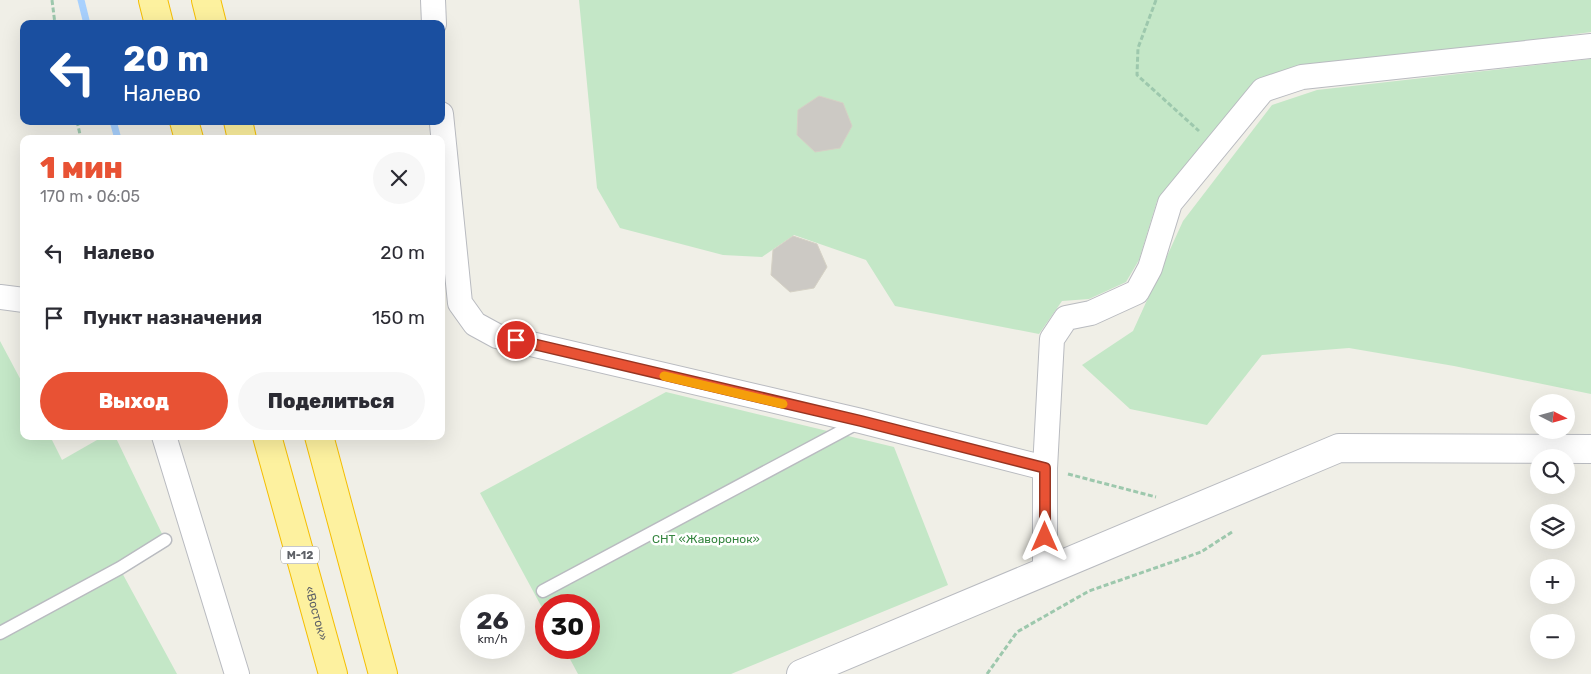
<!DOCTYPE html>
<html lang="ru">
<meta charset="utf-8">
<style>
:root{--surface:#fff;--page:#f7f7f7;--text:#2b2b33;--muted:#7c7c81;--accent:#e85234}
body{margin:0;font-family:Rubik,sans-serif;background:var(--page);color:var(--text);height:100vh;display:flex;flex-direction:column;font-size:19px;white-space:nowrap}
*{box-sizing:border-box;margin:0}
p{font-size:16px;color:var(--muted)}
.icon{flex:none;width:28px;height:28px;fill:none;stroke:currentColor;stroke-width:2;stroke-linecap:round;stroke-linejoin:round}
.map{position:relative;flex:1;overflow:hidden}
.details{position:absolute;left:20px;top:135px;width:425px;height:305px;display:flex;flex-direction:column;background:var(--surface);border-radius:10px;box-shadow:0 5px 20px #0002}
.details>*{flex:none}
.top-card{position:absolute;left:20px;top:20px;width:425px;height:105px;border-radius:10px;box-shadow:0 5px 20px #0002;background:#1a4fa0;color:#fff;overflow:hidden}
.needle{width:32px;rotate:96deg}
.buttons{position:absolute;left:1530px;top:394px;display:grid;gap:10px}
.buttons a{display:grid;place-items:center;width:45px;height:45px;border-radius:50%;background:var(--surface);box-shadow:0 5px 20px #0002;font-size:25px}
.speed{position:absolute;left:460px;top:594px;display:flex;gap:10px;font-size:25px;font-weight:700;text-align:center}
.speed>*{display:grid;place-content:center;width:65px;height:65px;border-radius:50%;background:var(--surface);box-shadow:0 5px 20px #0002;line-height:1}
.speed small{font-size:12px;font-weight:400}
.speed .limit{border:8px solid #d22;background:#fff;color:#111}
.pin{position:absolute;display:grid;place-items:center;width:42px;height:42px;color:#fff;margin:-21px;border:2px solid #fff;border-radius:50%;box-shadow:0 1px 5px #0007}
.me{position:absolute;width:55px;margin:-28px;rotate:0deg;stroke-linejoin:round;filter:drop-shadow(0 0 4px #0008)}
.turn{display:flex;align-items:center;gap:18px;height:105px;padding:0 20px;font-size:22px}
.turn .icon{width:65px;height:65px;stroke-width:2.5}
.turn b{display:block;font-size:35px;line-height:42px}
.round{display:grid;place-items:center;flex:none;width:52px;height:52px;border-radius:26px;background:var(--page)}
.overview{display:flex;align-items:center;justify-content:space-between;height:85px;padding:0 20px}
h1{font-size:30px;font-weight:800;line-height:38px;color:var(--accent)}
.action{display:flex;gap:10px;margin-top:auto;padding:10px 20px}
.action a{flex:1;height:58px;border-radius:30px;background:var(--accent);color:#fff;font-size:20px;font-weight:800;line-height:58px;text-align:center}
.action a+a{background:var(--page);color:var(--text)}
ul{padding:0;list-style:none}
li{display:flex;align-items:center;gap:15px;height:65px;padding:0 20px}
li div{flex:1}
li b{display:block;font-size:19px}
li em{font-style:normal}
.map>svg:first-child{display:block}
.green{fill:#c4e7c7}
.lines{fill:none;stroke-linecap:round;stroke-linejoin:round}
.stream{stroke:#a8d1fe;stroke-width:7}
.building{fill:#ccc9c4;stroke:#d5d1c5}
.service-casing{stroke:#b9bbc0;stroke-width:15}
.minor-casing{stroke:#b9bbc0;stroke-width:26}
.tertiary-casing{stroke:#b9bbc0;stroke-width:30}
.trunk-casing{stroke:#f5be02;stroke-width:30}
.path{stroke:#9dc8ad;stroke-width:3;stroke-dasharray:5 2.5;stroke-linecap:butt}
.service{stroke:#fff;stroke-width:12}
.minor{stroke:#fff;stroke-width:24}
.tertiary{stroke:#fff;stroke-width:28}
.trunk{stroke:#fdf19f;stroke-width:28}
.route-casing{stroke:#973522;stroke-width:12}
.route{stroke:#e85234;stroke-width:9}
.slow{stroke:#f59e0b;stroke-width:9}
.labels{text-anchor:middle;stroke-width:5;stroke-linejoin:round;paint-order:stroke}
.shield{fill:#fff;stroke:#8e9095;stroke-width:1}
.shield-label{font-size:11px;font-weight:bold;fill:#5e6167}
.park-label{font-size:12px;fill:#368640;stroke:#fff}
.street-label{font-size:12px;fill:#5e6167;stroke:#fff}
</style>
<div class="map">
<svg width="1591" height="674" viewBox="0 0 1591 674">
<rect width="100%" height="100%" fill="#f0efe7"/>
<path class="green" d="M 579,0 L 1591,0 L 1591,32 L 1317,70 L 1223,124 L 1157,201 L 1139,260 L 1126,282 L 1089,299 L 1062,301 L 1039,334 L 895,306 L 866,260 L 794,235 L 762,257 L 723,255 L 620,228 L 597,188 Z
M 1591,59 L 1591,394 L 1454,366 L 1349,348 L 1262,355 L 1207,425 L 1130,409 L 1082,365 L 1133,331 L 1183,221 L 1272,105 L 1317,90 Z
M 0,341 L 24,386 L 24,436 L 50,436 L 62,460 L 104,436 L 115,436 L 165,540 L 120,569 L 177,674 L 0,674 Z
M 666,392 L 894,447 L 948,585 L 731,674 L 578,674 L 564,648 L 589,648 L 589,605 L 546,605 L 546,615 L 480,493 Z"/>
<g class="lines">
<path class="stream" d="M 81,0 L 87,24
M 113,121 L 118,139"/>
</g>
<path class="building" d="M 819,96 L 843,103 L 852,126 L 840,148 L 815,152 L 797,135 L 798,110 Z
M 793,236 L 817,244 L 827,267 L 814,288 L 790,292 L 771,275 L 773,250 Z"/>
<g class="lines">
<g class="service-casing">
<path id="service" d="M 543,591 L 861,421
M 0,633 L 120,568 L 165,540"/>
</g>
<g class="minor-casing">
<path id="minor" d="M 433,0 L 434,24
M 441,114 L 460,303 L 475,324 L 497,336 L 861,421 L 1045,468 L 1045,572
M 0,297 L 24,300
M 164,436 L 237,674
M 1045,468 L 1052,339 L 1066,318 L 1091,313 L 1137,292 L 1150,268 L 1170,203 L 1263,90 L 1302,77 L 1591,46"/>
</g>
<g class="tertiary-casing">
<path id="tertiary" d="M 801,674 L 1339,448 L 1591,449"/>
</g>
<g class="trunk-casing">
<g id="trunk">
<path d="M 153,0 L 159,24"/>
<path d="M 206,0 L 212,24"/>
<path d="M 184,121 L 189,139"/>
<path d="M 238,121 L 242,139"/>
<path id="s1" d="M 267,436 L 333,674"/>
<path d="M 319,436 L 383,674"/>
</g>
</g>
<path class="path" d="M 52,0 L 55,24
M 1156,0 L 1138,48 L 1137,75 L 1199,131
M 77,121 L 81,139
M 1068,474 L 1156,497
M 987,674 L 1017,632 L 1089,591 L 1201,552 L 1232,532"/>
<use href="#service" class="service"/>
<use href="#minor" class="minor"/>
<use href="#tertiary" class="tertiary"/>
<use href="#trunk" class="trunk"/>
</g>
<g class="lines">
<g class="route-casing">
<path id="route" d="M 516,340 L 861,421 L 1045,468 L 1045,537"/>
</g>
<use href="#route" class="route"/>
<path class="slow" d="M 664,376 L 783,404"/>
</g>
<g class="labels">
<rect class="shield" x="281" y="546.5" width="38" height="17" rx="4"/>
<g class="shield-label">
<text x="300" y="559">М-12</text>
</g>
<g class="park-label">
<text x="706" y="543">СНТ «Жаворонок»</text>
</g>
<g class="street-label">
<text dy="4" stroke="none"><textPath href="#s1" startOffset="184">«Восток»</textPath></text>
</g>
</g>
</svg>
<div class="buttons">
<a><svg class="needle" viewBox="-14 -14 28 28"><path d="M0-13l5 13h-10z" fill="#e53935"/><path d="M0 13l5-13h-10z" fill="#7c7c81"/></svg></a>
<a><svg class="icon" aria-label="search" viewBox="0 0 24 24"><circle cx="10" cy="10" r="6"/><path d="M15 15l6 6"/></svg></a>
<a><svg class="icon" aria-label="layers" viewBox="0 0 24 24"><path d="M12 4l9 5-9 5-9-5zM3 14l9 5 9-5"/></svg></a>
<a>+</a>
<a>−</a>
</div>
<div class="speed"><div>26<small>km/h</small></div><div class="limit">30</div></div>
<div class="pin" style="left:516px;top:340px;background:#d93025"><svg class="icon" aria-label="arrive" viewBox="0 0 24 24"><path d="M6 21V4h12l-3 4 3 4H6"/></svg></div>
<svg class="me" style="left:1045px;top:537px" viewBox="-20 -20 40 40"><path d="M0-17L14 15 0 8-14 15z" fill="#e85234" stroke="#fff" stroke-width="4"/></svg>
<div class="top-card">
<div class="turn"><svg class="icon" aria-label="left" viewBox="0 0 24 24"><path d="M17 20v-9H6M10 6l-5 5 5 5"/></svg><div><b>20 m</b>Налево</div></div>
</div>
<section class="details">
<div class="overview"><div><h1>1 мин</h1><p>170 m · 06:05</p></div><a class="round"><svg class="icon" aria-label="close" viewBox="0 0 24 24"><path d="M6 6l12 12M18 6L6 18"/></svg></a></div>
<ul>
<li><svg class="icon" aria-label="left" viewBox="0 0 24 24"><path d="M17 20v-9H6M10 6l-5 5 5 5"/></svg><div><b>Налево</b></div><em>20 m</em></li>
<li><svg class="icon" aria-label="arrive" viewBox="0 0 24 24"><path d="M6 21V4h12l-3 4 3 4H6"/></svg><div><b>Пункт назначения</b></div><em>150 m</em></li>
</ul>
<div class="action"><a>Выход</a><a>Поделиться</a></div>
</section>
</div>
